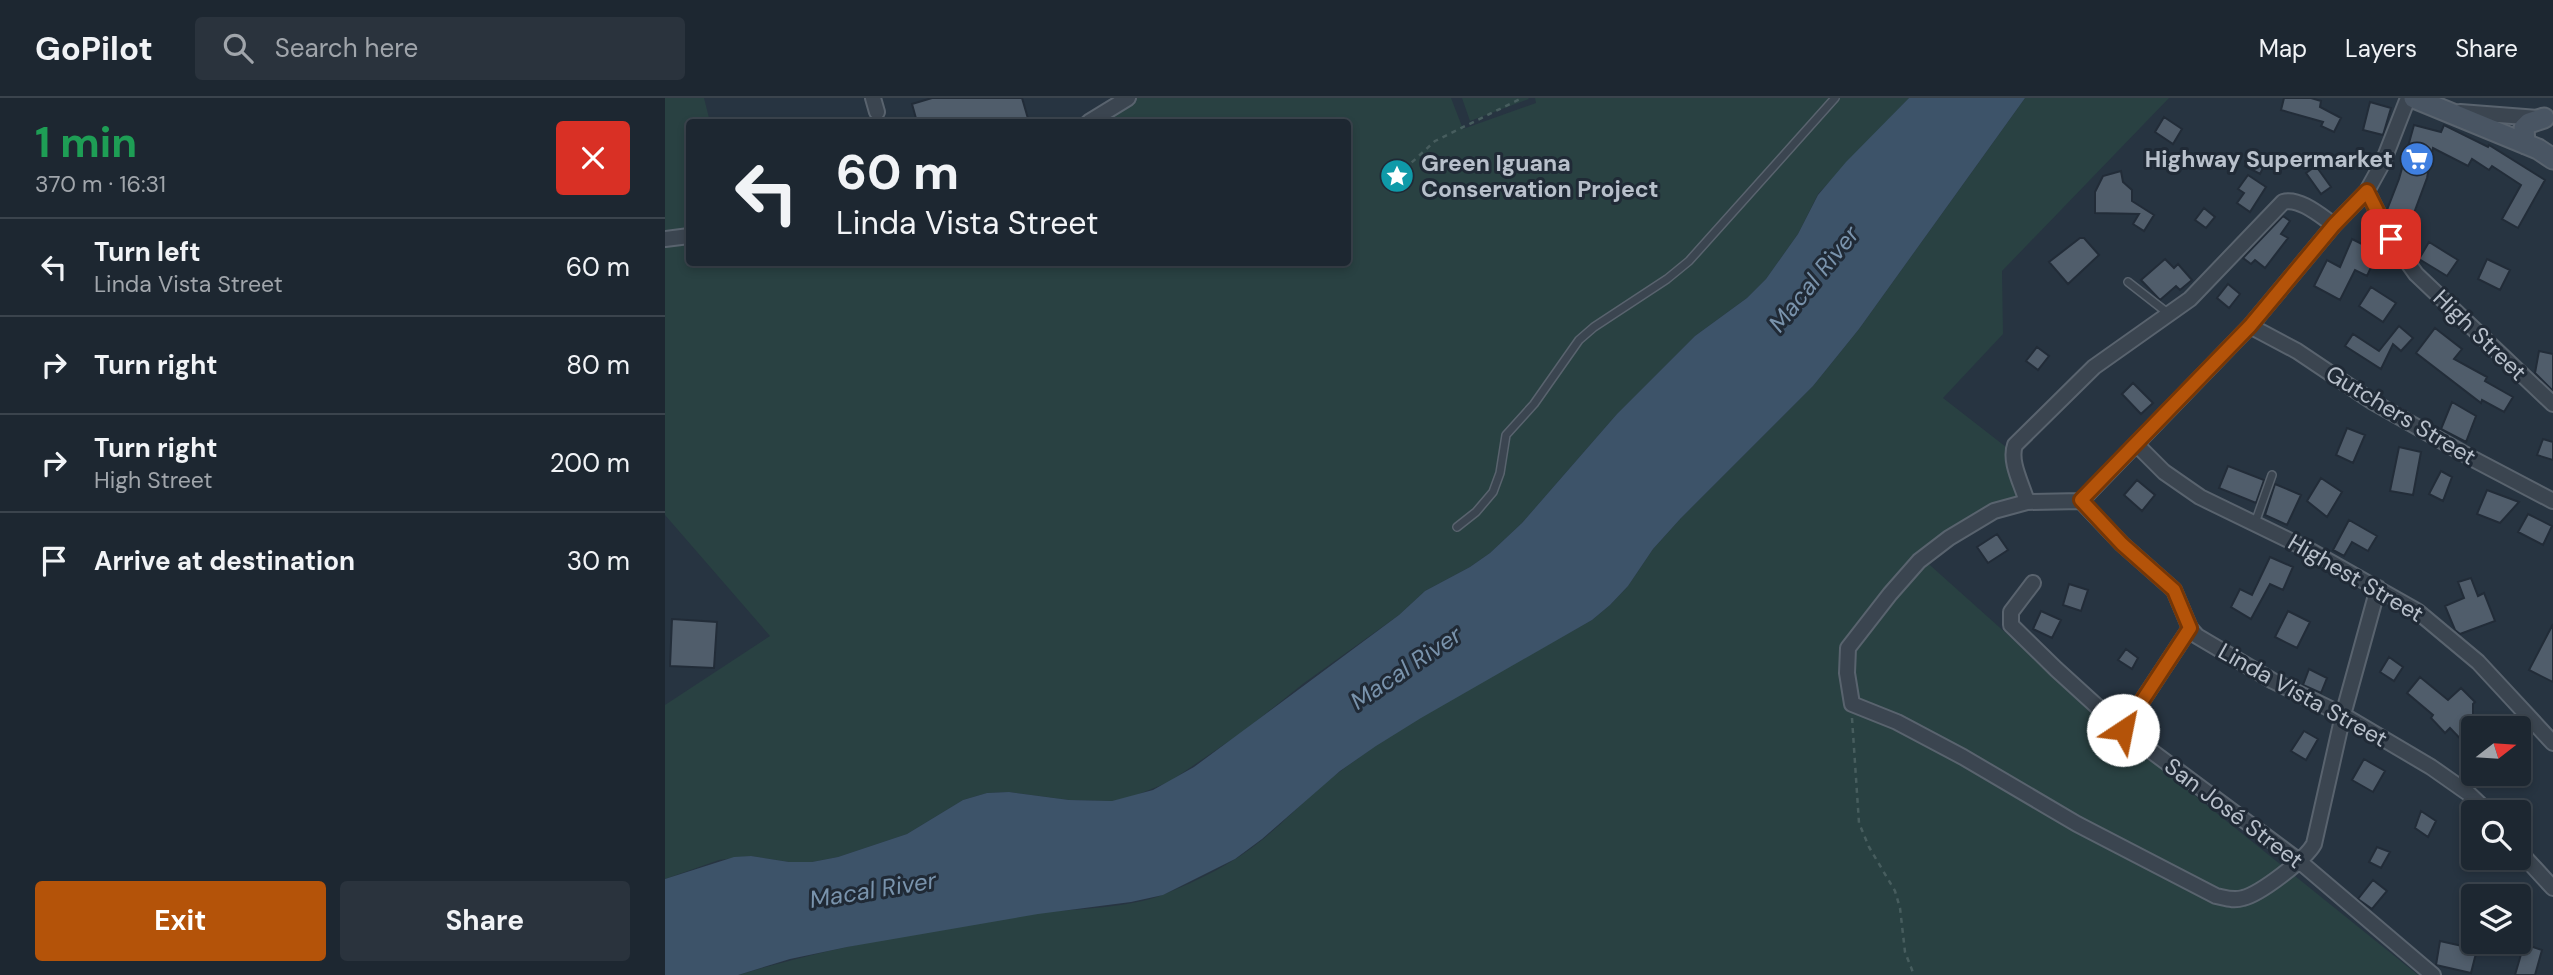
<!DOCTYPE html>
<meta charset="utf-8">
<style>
:root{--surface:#1d2731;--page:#2a333d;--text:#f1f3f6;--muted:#a0a5ab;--line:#3b444d;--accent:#b45309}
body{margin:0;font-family:"DM Sans",sans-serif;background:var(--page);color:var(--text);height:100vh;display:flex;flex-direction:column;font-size:26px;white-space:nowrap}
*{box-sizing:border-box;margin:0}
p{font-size:23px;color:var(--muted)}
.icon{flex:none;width:38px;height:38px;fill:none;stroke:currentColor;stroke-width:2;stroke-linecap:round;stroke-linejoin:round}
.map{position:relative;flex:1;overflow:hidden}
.details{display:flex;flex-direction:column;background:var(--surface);width:665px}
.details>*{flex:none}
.top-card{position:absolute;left:21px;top:21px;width:665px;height:147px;border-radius:7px;box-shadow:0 4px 10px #0003,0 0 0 2px var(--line);background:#1d2731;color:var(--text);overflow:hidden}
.needle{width:46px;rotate:73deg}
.buttons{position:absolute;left:1796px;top:618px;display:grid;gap:14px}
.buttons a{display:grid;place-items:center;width:70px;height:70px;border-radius:7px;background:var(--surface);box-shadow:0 4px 10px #0003,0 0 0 2px var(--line);font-size:35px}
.pin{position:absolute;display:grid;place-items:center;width:60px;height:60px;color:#fff;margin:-30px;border-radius:14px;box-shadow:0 4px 10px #0006}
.me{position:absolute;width:77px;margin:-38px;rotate:34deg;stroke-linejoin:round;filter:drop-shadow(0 0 5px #0008)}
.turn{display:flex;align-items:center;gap:24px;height:147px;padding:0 35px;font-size:32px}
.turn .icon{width:91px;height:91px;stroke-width:2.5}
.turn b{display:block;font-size:49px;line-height:60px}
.round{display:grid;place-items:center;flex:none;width:74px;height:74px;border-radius:7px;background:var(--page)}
.summary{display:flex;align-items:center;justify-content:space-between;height:119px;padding:0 35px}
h1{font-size:42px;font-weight:700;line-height:52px;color:#1e9e55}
.primary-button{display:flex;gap:14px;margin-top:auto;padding:14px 35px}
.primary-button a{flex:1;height:80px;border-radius:7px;background:var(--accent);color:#fff;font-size:28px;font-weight:700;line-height:80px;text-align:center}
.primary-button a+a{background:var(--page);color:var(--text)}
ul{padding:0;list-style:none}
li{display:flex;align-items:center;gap:21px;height:98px;padding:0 35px;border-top:2px solid var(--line)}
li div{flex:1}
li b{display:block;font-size:26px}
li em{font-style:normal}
header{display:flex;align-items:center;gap:42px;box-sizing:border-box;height:98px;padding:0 35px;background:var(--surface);border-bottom:2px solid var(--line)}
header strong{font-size:33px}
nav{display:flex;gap:38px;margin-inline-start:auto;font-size:24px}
.search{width:490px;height:63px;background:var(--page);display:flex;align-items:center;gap:18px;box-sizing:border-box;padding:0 24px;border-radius:7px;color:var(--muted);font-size:26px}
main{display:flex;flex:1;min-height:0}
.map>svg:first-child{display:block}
.green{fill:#294142}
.water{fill:#3d5369}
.building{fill:#505d6b;stroke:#222c38;stroke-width:2}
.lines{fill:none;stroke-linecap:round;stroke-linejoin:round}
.service-casing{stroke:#59636e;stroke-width:10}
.minor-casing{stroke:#59636e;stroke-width:18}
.secondary-casing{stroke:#59636e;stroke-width:23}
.path{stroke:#475d5e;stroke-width:2.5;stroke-dasharray:5 5;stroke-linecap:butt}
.service{stroke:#3b4550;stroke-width:7}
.minor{stroke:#3b4550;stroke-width:14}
.secondary{stroke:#495563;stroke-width:19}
.route-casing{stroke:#753606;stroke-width:18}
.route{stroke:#b45309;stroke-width:12}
.labels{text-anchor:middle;stroke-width:6;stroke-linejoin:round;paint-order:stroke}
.poi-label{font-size:23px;font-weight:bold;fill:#b8c0cb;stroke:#202a36;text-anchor:end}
.street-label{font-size:23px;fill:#b8c0cb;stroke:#202a36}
.water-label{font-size:24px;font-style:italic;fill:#7993ac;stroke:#202a36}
</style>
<header>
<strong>GoPilot</strong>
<div class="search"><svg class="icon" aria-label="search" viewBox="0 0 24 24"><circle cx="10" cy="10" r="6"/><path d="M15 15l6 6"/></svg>Search here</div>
<nav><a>Map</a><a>Layers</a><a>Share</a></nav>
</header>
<main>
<section class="details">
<div class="summary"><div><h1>1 min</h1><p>370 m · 16:31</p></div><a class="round" style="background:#d93025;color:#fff"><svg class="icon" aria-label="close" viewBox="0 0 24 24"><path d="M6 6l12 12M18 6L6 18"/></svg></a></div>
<ul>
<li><svg class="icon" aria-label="left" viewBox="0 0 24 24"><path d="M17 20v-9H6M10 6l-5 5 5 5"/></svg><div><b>Turn left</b><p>Linda Vista Street</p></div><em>60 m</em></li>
<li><svg class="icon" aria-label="right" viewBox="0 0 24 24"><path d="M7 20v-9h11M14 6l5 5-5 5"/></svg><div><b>Turn right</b></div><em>80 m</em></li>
<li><svg class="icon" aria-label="right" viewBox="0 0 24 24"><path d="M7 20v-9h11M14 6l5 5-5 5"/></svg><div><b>Turn right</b><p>High Street</p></div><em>200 m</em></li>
<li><svg class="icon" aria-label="arrive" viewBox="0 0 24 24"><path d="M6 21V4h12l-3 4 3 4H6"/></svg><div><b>Arrive at destination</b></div><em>30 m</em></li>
</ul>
<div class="primary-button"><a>Exit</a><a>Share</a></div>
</section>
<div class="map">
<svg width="1888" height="877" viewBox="0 0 1888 877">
<rect width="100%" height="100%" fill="#273441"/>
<path class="green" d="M 0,0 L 39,0 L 45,24 L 24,24 L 24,164 L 682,164 L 682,24 L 423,24 L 452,0 L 786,0 L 798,31 L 871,5 L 870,0 L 1244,0 L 1153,96 L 1133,136 L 1101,181 L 1082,200 L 1030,238 L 952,316 L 857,425 L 825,455 L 805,469 L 760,493 L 734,517 L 639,585 L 579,633 L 504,684 L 464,700 L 447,703 L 404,702 L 344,694 L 322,695 L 298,702 L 242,736 L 173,759 L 147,764 L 124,764 L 86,758 L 54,762 L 0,781 L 0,607 L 105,538 L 0,417 Z
M 797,0 L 863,0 L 864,1 L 805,23 Z
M 1360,0 L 1504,0 L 1337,173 L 1338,236 L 1278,300 L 1341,349 L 1352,399 L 1304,421 L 1257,460 L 1457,639 L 1753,877 L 73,877 C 170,848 275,829 374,815 C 415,810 461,811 500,796 C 534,782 569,765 597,742 C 624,720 648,693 677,672 C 754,614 843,570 927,522 L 945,507 L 963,488 L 988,451 L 1016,420 L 1148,288 L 1194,231 Z"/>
<path class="water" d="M 1244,0 L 1360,0 L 1194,231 L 1148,288 L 1016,420 L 988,451 L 963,488 L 945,507 L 927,522 L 756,620 L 711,648 L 675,673 L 597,741 L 570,761 L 498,797 L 466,804 L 373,816 L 182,849 L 125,861 L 73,877 L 0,877 L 0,781 L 69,759 L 86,758 L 124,764 L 147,764 L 173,759 L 242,736 L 298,702 L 322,695 L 344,694 L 404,702 L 447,703 L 488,692 L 529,669 L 734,517 L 760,493 L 805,469 L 825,455 L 857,425 L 952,316 L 1030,238 L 1082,200 L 1101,181 L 1133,136 L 1153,97 L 1181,64 Z"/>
<path class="building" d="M 267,0 L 357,0 L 364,24 L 252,24 L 247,6 Z
M 1619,0 L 1646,0 L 1656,3 L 1655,9 L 1676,20 L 1669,34 L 1656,28 L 1658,24 L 1616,12 Z
M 1705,4 L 1726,10 L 1718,37 L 1698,32 Z
M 1499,19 L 1517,31 L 1508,46 L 1490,34 Z
M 1749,27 L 1776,34 L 1779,27 L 1823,49 L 1824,47 L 1880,82 L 1853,130 L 1837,121 L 1856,87 L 1827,68 L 1824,72 L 1807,61 L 1803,68 L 1768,50 L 1762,80 L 1746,123 L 1724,115 L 1722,112 L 1734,81 Z
M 1585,58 L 1600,66 L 1595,76 L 1580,68 Z
M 1651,68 L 1666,89 L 1656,96 L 1641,75 Z
M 1456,73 L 1458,84 L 1467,92 L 1467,103 L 1489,117 L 1479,133 L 1468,126 L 1474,116 L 1430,115 L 1430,94 L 1438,78 Z
M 1583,77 L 1601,89 L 1585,114 L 1572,105 L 1579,95 L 1573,91 Z
M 1539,110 L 1550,119 L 1541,130 L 1530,122 Z
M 1618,118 L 1625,123 L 1616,136 L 1623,140 L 1600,170 L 1590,162 L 1586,166 L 1578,160 Z
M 1415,140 L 1419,140 L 1434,157 L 1403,186 L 1384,164 Z
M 1687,141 L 1713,154 L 1702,178 L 1690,172 L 1675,202 L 1649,188 L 1662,162 L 1675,169 Z
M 1764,144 L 1793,162 L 1782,178 L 1754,161 Z
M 1500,161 L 1509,170 L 1513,166 L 1527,182 L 1515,192 L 1511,188 L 1495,202 L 1476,182 Z
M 1822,161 L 1845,172 L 1835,192 L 1813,181 Z
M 1563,186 L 1575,196 L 1564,210 L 1552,200 Z
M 1706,189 L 1731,205 L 1718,224 L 1694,208 Z
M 1734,228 L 1748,240 L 1736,253 L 1728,246 L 1716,271 L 1680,248 L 1688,236 L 1714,253 Z
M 1770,230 L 1797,251 L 1789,261 L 1822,279 L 1820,283 L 1848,299 L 1839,314 L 1817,302 L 1816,305 L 1751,255 Z
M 1372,249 L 1384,258 L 1373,272 L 1361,263 Z
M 1874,253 L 1888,256 L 1888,293 L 1870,275 Z
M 1468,285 L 1488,305 L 1476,316 L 1457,296 Z
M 1787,304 L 1811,318 L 1801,344 L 1776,331 Z
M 1682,330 L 1700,337 L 1688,365 L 1671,357 Z
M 1878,341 L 1888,344 L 1888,362 L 1872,357 Z
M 1734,349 L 1756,354 L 1748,397 L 1725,393 Z
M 1563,368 L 1599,382 L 1591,405 L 1554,390 Z
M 1776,373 L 1787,379 L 1778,403 L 1764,396 Z
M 1656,380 L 1677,394 L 1662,419 L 1642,403 Z
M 1472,382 L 1490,397 L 1477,413 L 1459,397 Z
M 1610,386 L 1636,397 L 1622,427 L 1600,417 Z
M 1822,392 L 1854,404 L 1835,425 L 1812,416 Z
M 1863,416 L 1887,428 L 1878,447 L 1853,434 Z
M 1684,422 L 1712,438 L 1703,453 L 1687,444 L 1679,458 L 1668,452 Z
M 1332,436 L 1343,452 L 1323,465 L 1312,449 Z
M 1605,459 L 1628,469 L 1618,492 L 1605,486 L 1586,521 L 1566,509 L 1575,491 L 1587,497 Z
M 1806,480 L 1813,498 L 1819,495 L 1830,523 L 1795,536 L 1790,532 L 1780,508 L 1799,500 L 1793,484 Z
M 1404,486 L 1423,492 L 1416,513 L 1398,507 Z
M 1376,513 L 1396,522 L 1387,540 L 1368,531 Z
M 1623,513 L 1645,524 L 1632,550 L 1610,539 Z
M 7,521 L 52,524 L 49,570 L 5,568 Z
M 1888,526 L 1888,584 L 1864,572 Z
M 1461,551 L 1473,560 L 1467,571 L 1453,562 Z
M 1724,559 L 1738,569 L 1729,583 L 1715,574 Z
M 1644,571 L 1662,580 L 1656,595 L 1638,587 Z
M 1755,579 L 1783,602 L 1796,590 L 1810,604 L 1808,606 L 1808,618 L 1819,630 L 1808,630 L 1808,654 L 1785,630 L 1780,635 L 1766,620 L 1768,617 L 1742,595 Z
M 1639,633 L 1653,641 L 1641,662 L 1626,653 Z
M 1699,661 L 1720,673 L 1708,694 L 1687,682 Z
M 1756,713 L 1771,723 L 1763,739 L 1750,730 Z
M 1712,749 L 1725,754 L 1716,770 L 1704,764 Z
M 1708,782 L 1722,793 L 1707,811 L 1693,801 Z
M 1775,843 L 1802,849 L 1805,844 L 1818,844 L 1810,859 L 1806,875 L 1771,867 Z
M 1859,846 L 1877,852 L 1870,877 L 1850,877 Z"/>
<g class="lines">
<g class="service-casing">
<path id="service" d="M 1463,184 L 1504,216
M 1590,425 L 1607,377
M 792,429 L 811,414 L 828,394 L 835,375 L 841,337 L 869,306 L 914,242 L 929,229 L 1002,181 L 1024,163 L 1170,0"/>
</g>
<g class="minor-casing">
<path id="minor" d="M 208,0 L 212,14
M 1795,14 L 1873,20
M 424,24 L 463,0
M 1702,93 L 1726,141 L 1751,176 L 1888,306
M 0,141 L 24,138
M 1585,228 L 1632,253 L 1708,304 L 1810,362 L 1888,403
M 1471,346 L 1499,374 L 1535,399 L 1646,453 L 1752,513 L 1813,564 L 1888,645
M 1416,403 L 1585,228 L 1669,127 L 1702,93 L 1718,64 L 1743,0
M 1362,404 C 1357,386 1344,364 1350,347 L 1429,269 L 1525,201 L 1618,104 C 1634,99 1656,118 1669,127
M 1368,485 L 1346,514 L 1346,527 L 1391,571 L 1458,632 L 1634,763 L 1768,877
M 1713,490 L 1678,617 L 1649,746 C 1641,761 1595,796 1578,800 C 1568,803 1561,800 1551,798 L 1412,726 L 1298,659 L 1232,624 L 1187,606 L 1182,575 L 1183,550 L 1225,496 L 1254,463 L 1284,440 L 1329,413 L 1362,404 L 1416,403 L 1457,446 L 1509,492 L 1525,530 L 1532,538 L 1608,583 L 1678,617 L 1766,669 L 1803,695 L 1823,714
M 1458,632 L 1525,530
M 1853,752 L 1888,790"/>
</g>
<g class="secondary-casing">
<path id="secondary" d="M 1749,0 L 1873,51 L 1888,61
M 1860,46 L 1859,30 L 1864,25 L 1879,20"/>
</g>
<path class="path" d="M 732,78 L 770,43 L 857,0
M 1187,620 L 1194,725 L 1204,749 L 1230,793 L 1235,810 L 1240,854 L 1249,877"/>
<use href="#service" class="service"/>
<use href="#minor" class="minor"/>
<use href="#secondary" class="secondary"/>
</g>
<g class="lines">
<g class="route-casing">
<path id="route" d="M 1458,632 L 1525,530 L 1509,492 L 1457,446 L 1416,402 L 1585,228 L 1669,127 L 1702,93 L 1726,141"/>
</g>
<use href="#route" class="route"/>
</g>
<defs>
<g id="supermarket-disc" transform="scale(1.75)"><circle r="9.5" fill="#3f7fe0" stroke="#202a36"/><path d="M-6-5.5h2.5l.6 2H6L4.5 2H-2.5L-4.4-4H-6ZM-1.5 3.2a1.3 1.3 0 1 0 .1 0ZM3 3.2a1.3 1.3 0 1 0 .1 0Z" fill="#fff"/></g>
<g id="sight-disc" transform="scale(1.75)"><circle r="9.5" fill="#0f9aa8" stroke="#202a36"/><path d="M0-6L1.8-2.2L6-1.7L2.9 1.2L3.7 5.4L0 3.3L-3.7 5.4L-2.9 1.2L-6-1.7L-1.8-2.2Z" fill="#fff"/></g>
</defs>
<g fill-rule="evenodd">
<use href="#supermarket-disc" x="1752" y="61"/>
<use href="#sight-disc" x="732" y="78"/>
</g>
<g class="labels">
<g class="poi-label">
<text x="1728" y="69">Highway Supermarket</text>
<text x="756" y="73" text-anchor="start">Green Iguana<tspan x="756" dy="26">Conservation Project</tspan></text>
</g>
<g class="street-label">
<text transform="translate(1815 237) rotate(44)" y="8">High Street</text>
<text transform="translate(1736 317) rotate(31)" y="8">Gutchers Street</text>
<text transform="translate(1691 480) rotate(30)" y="8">Highest Street</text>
<text transform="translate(1638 597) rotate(29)" y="8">Linda Vista Street</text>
<text transform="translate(1569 715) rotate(37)" y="8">San José Street</text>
</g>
<g class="water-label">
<text transform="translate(1149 181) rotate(-51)" y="8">Macal River</text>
<text transform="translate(741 570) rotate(-34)" y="8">Macal River</text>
<text transform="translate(208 792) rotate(-9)" y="8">Macal River</text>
</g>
</g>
</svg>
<div class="buttons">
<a><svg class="needle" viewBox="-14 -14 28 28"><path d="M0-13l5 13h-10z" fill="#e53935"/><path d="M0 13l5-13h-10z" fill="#a0a5ab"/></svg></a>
<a><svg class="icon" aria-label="search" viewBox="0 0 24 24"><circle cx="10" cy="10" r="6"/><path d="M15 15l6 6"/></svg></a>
<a><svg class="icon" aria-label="layers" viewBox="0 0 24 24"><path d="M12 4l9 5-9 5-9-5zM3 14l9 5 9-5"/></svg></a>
</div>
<div class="pin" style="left:1726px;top:141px;background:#d93025"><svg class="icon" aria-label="arrive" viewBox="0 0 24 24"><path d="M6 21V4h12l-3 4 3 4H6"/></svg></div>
<svg class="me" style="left:1458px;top:632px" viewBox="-20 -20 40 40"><circle r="19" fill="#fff"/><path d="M0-13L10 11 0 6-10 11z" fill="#b45309"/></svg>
<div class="top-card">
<div class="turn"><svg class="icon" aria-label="left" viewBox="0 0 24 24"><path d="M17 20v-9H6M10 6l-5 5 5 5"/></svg><div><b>60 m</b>Linda Vista Street</div></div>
</div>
</div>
</main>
